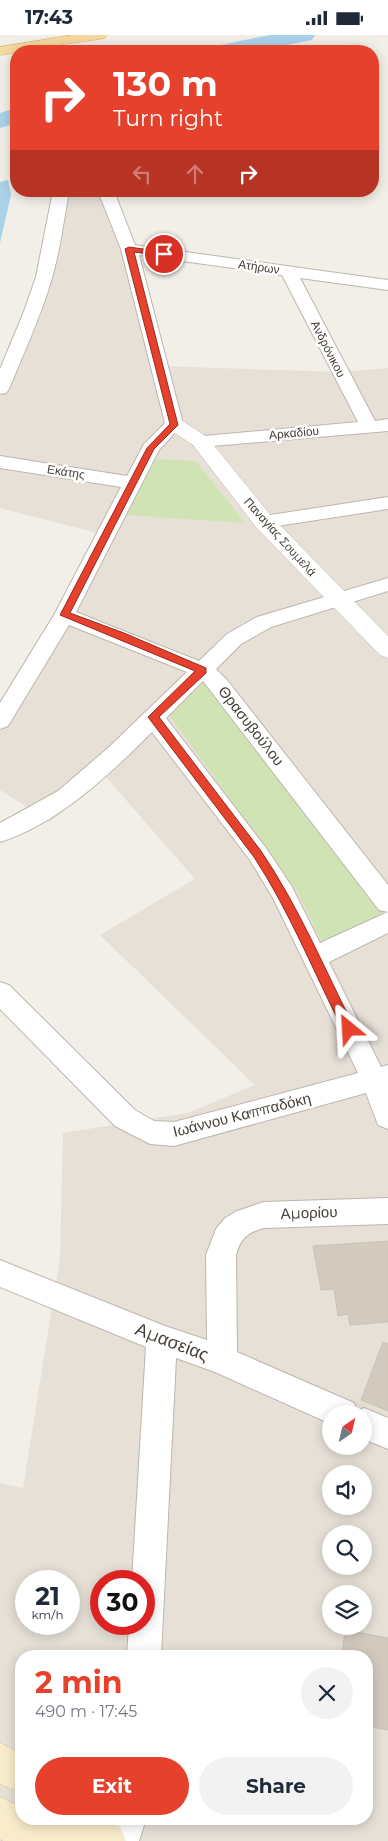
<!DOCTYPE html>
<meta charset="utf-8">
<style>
:root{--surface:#fff;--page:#f2f2f3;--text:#1f2937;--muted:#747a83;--accent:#e5412d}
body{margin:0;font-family:Montserrat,sans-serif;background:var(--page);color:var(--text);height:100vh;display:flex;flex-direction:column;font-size:19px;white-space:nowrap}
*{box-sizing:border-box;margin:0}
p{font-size:16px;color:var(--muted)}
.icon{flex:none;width:28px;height:28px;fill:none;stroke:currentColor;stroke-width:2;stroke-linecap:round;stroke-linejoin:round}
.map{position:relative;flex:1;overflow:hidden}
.details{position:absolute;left:15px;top:1615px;width:358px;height:175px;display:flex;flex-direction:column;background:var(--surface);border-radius:20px;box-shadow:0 2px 12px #0003}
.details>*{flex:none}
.top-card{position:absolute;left:10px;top:10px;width:369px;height:152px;border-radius:20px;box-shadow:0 2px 12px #0003;background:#e5412d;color:#fff;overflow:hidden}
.needle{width:32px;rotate:34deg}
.controls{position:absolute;left:322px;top:1370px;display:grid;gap:10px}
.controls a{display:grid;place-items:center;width:50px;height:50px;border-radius:50%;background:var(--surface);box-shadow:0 2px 12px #0003;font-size:25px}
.speed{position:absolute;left:15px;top:1535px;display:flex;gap:10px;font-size:25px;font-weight:700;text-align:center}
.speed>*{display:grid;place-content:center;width:65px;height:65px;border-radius:50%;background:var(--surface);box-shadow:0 2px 12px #0003;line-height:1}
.speed small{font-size:12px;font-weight:400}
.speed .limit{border:8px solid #d22;background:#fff;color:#111}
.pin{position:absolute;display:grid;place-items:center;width:42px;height:42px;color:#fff;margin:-21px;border:2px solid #fff;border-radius:50%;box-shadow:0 1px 5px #0007}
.me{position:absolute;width:55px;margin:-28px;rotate:333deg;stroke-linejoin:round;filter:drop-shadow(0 0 4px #0008)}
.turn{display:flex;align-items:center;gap:18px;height:105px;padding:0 20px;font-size:22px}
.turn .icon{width:65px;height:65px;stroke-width:2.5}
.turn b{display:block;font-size:35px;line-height:42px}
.lanes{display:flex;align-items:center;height:48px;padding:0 20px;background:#0003;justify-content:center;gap:25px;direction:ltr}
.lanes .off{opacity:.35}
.round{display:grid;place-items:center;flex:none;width:52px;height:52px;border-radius:26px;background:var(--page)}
.overview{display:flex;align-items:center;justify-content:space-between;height:85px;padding:0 20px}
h1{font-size:30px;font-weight:700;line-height:38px;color:var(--accent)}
.action{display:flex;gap:10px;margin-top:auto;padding:10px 20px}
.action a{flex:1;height:58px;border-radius:30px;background:var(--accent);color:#fff;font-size:20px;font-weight:700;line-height:58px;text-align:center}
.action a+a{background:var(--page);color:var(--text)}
.status{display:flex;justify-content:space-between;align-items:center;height:35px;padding:0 25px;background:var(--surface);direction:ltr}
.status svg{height:14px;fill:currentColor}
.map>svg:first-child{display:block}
.residential{fill:#e6e0d7;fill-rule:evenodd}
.green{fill:#d0e3b5}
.water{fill:#aad2e9}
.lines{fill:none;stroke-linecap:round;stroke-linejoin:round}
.river{fill:#aad2e9;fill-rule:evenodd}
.building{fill:#d3cabf;stroke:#cdc2b3}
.minor-casing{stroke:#bdb6ac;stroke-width:2}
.tertiary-casing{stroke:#bdb6ac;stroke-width:1}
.secondary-casing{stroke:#cebf9c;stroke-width:1}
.primary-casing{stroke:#d8b571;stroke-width:1}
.minor{fill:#fff;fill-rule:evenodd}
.tertiary{fill:#fff;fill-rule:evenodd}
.secondary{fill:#f9eccb;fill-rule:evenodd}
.primary{fill:#f4d99f;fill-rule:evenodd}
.route{fill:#e5412d;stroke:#952a1d}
.labels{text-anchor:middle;stroke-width:5;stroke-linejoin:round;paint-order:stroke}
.far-street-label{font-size:12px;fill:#453f37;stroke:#fff}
.street-label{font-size:15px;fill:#453f37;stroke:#fff}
.near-street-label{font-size:18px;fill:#453f37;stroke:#fff}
</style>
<div class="status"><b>17:43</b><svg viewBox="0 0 49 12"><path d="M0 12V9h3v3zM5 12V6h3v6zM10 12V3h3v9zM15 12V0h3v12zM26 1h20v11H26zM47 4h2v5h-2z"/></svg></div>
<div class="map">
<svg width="388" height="1806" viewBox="0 0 388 1806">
<rect width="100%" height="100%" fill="#f2efe8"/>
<path class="residential" d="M 61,156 L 106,156 L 158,331 L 341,337 L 388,333 L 388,1806 L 0,1806 L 0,1448 L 23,1453 L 60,1223 L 63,1098 L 187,1078 L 255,1050 L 100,900 L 195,844 L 105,741 L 50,787 L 0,755 L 0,686 L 105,500 L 0,473 L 0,354 L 30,285 ZM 331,1379 L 364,1379 L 364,1411 L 331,1411 ZM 331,1439 L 364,1439 L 364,1471 L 331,1471 ZM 331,1499 L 364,1499 L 364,1531 L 331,1531 ZM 26,1546 L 69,1546 L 69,1589 L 26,1589 ZM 101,1546 L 144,1546 L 144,1589 L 101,1589 ZM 331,1559 L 364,1559 L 364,1591 L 331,1591 ZM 21,1621 L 366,1621 L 366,1784 L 21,1784 Z"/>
<path class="green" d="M 156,424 L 196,426 L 245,488 L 126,480 Z
M 207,645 L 385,876 L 323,910 L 297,856 L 169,680 Z"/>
<path class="water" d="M 8,145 L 11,160 L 0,208 L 0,147 Z"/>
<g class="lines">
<path class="river" d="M 270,0 L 315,0 L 312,5 L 257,16 L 213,16 L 216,11 Z
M 16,73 L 16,88 L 0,93 L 0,78 Z"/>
</g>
<path class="building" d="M 388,1206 L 388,1287 L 350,1290 L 348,1279 L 338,1281 L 334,1254 L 321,1255 L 313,1211 Z
M 383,1307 L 388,1309 L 388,1376 L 361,1365 Z
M 345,1595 L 388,1603 L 388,1695 L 366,1691 L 366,1621 L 342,1621 Z"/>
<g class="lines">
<g class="minor-casing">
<path id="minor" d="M 53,156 L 69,156 C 64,185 60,215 52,243 C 41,281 24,317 9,354 L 6,358 L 0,359 L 0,334 L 23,279 L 36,242 Z
M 98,156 L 114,156 L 135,210 L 388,245 L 388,255 L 300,243 L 375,386 L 388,384 L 388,396 L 200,412 L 193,410 L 191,406 L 193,402 L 358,387 L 282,240 L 139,220 L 183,389 L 159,415 L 76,577 L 199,626 L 227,599 L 257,582 L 388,543 L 388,556 L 271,592 L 241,609 L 216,634 L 227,645 L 388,850 L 388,877 L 379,875 L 203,646 L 166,683 L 266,813 L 292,852 L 320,908 L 388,877 L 388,898 L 329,927 L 381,1032 L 388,1030 L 388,1094 L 378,1090 L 366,1058 L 174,1111 L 150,1109 L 115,1091 L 0,974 L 0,947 L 9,950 L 135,1075 L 154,1086 L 174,1087 L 358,1038 L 273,863 L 250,825 L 152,697 C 110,739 58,789 0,807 L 0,788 L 58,756 L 108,713 L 187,637 L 69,590 L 8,691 L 0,694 L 0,668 L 54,580 L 121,452 L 0,433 L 0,421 L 127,441 L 144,409 L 165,388 L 121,214 Z
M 388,462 L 388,474 L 264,493 L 257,491 L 254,487 L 257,483 L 264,481 Z
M 388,1163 L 388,1189 L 264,1193 C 248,1197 240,1204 236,1220 L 237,1317 L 354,1368 L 357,1376 L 364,1373 L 388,1383 L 388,1414 L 364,1404 L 364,1379 L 331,1379 L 331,1389 L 215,1337 L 176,1323 L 161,1621 L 127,1621 L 129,1589 L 144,1589 L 144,1546 L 132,1546 L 146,1312 L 0,1252 L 0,1225 L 165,1291 L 207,1305 L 206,1220 L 216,1194 L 225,1183 L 237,1176 L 264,1167 Z
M 110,1784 L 146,1784 L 139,1806 L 103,1806 Z"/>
</g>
<g class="tertiary-casing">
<path id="tertiary" d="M 174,383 L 181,385 L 207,402 L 272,482 L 388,601 L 388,623 L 380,620 L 256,492 L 193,410 L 167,393 L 164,389 L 167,385 Z"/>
</g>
<g class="secondary-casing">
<path id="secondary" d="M 0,1708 L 21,1718 L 21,1758 L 0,1749 Z
M 0,1762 L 21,1772 L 21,1784 L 111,1784 L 120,1792 L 126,1806 L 3,1806 L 0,1804 Z"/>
</g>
<g class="primary-casing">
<path id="primary" d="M 73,0 L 107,0 L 105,3 L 100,4 L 16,16 L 16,18 L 0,20 L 0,12 Z"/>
</g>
<use href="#minor" class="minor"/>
<use href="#tertiary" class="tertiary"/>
<use href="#secondary" class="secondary"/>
<use href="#primary" class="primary"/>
</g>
<path class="route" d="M 129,212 L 164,217 L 168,219 L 164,221 L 134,217 L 178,390 L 154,414 L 70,578 L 124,598 L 206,633 L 206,638 L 159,682 L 261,816 C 299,872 324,933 355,994 L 353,997 L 344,997 C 314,938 290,877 254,822 L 148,682 L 195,636 L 60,580 L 147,413 L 170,389 L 125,214 Z"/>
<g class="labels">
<g class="far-street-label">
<text transform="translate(259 232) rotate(8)" y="4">Ατήρων</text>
<text transform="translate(328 314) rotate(63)" y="4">Ανδρόνικου</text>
<text transform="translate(294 398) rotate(-5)" y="4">Αρκαδίου</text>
<text transform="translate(66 437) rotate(9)" y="4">Εκάτης</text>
<text transform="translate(280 502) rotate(48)" y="4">Παναγίας Σουμελά</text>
</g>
<g class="street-label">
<text transform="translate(251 691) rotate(52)" y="5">Θρασυβούλου</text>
<text transform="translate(242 1080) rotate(-14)" y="5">Ιωάννου Καππαδόκη</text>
<text transform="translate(309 1178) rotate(-2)" y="5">Αμορίου</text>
</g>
<g class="near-street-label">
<text transform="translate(172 1307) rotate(21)" y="6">Αμασείας</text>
</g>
</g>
</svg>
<div class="controls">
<a><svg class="needle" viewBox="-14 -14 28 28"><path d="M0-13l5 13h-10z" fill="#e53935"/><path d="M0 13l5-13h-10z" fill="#747a83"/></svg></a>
<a><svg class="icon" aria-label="sound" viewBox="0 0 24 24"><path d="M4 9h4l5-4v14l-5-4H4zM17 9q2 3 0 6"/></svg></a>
<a><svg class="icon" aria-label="search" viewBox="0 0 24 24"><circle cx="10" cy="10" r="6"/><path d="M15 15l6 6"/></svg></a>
<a><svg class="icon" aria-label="layers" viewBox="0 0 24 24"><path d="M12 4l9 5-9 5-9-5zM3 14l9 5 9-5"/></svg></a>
</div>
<div class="speed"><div>21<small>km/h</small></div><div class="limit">30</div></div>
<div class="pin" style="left:164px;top:219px;background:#d93025"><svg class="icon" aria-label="arrive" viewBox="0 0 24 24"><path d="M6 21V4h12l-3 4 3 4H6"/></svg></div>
<svg class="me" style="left:349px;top:994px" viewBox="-20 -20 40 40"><path d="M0-17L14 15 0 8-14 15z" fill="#e5412d" stroke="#fff" stroke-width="4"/></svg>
<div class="top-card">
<div class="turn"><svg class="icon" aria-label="right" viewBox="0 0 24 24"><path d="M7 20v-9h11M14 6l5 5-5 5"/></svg><div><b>130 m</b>Turn right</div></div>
<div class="lanes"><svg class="icon off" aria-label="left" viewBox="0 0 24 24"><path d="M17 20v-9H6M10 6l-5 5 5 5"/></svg><svg class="icon off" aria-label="ahead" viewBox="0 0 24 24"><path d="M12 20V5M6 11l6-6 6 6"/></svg><svg class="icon" aria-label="right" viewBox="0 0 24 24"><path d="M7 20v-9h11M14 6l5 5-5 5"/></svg></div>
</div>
<section class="details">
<div class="overview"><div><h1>2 min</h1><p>490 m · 17:45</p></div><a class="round"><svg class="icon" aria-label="close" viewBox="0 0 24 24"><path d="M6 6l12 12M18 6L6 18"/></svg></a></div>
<div class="action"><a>Exit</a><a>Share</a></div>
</section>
</div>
